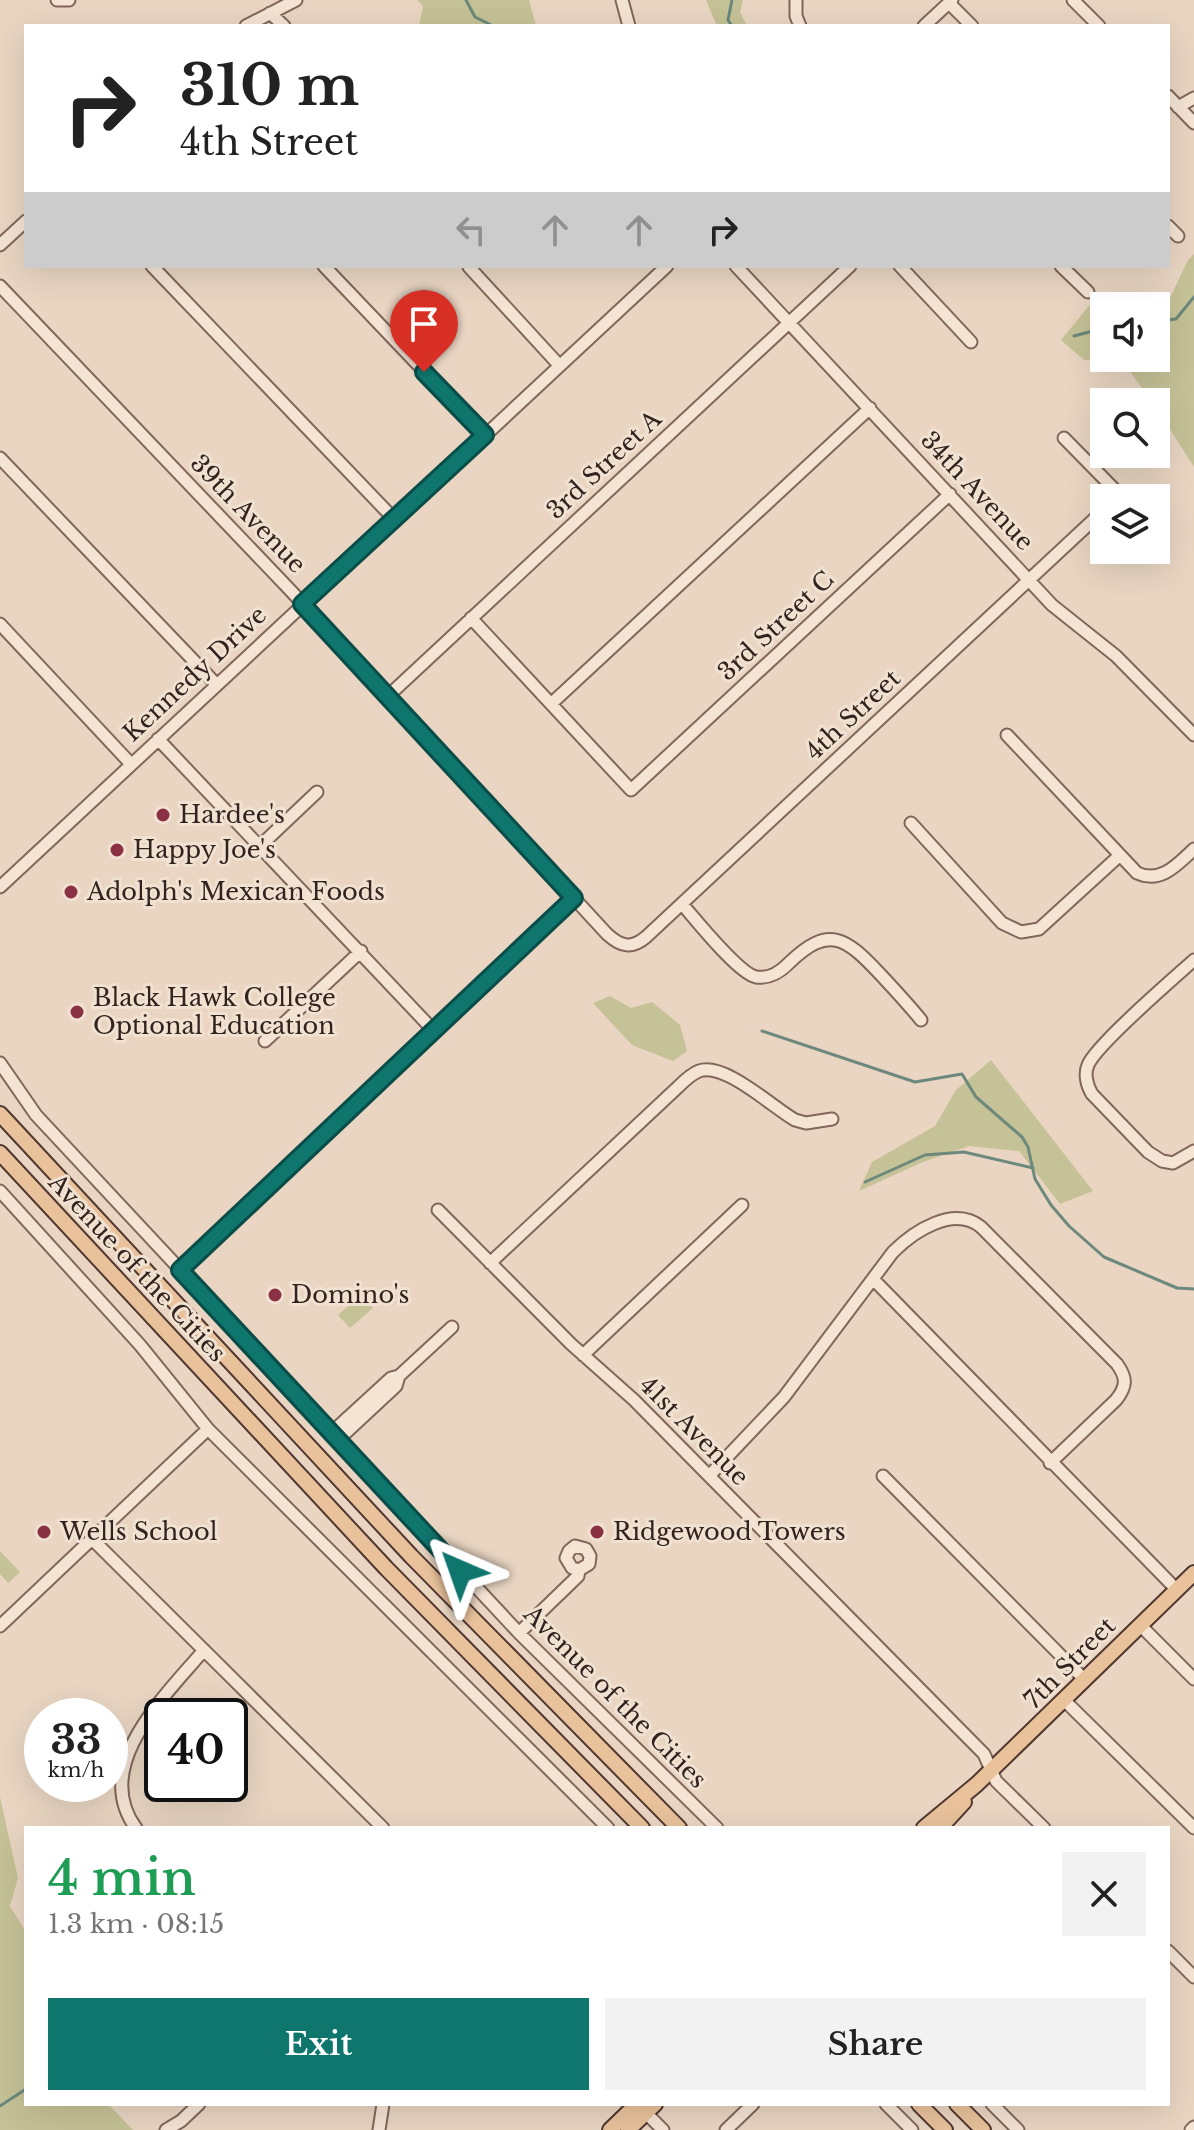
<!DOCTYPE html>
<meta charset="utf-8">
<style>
:root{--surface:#fff;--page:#f2f2f2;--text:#222;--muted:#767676;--accent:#0f766e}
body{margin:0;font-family:"Libre Baskerville",serif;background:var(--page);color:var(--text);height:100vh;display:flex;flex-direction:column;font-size:30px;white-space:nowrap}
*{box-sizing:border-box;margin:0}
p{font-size:26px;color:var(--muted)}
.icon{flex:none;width:44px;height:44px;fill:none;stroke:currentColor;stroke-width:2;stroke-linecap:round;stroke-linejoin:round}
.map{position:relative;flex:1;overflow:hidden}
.side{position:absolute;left:24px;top:1826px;width:1146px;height:280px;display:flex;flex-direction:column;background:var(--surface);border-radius:0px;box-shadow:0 8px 32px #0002}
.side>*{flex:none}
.banner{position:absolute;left:24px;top:24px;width:1146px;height:244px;border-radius:0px;box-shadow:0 8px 32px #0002;background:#fff;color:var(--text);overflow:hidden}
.tools{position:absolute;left:1090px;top:292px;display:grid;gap:16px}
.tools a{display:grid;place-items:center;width:80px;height:80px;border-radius:0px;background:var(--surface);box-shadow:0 8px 32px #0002;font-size:40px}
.speed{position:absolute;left:24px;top:1698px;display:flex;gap:16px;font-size:40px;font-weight:700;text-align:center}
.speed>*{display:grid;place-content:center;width:104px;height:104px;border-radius:50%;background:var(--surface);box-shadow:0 8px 32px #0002;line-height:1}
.speed small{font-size:20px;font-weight:400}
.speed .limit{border:4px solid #111;border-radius:12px;background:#fff;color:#111}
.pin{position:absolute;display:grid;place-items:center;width:68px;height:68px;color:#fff;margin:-82px -34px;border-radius:50% 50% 50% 0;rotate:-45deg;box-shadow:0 0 8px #0007}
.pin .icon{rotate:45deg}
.me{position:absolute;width:88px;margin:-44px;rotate:317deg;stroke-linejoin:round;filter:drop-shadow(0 0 6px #0008)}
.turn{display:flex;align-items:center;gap:28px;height:168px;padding:0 24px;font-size:36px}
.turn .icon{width:104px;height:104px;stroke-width:2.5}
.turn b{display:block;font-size:56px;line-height:68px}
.lanes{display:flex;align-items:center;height:76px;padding:0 24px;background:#0003;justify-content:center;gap:40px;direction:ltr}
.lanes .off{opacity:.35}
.round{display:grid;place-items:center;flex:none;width:84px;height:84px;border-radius:0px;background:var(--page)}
.overview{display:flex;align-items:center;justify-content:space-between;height:136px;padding:0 24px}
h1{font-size:48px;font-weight:600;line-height:60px;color:#1e9e55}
.button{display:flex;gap:16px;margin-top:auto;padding:16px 24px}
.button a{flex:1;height:92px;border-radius:0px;background:var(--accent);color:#fff;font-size:32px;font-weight:600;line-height:92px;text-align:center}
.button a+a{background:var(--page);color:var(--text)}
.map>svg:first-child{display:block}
.green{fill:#c6c297;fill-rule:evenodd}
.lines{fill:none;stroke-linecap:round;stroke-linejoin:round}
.stream{stroke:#6c897c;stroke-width:3}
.minor-casing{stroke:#81675b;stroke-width:15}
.major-casing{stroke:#4f372f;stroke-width:18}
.minor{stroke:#f5e4d4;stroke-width:11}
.major{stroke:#e9c29c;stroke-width:14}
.route-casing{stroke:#0a4d48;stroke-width:20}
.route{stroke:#0f766e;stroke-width:14}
.poi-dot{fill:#8a3143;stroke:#f1e1d1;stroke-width:3}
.labels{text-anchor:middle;stroke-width:6;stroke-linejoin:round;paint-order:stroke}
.street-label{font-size:24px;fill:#32231e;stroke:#f1e1d1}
.poi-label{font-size:24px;fill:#32231e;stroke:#f1e1d1;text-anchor:start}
</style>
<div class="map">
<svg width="1194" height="2130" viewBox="0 0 1194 2130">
<rect width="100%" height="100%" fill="#e9d5c2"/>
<path class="green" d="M 417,0 L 529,0 L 536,26 L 419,26 L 423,6 Z
M 706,0 L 743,0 L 740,12 L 747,26 L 717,26 Z
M 1194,254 L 1194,467 L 1156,407 L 1156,402 L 1152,402 L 1121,359 L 1084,360 L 1061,340 L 1097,296 L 1170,298 L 1188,260 ZM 1104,306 L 1156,306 L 1156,358 L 1104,358 Z
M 610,996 L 631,1008 L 652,1002 L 680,1025 L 687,1051 L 673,1061 L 632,1045 L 593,1003 Z
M 991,1060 L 1093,1191 L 1060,1204 L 1019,1151 L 969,1146 L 923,1162 L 859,1191 L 872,1162 L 935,1126 L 956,1090 Z
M 361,1295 L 373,1308 L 350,1328 L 338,1315 Z
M 0,1551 L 20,1572 L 8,1583 L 0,1574 Z
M 0,1797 L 18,1878 L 10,1906 L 26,1932 L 26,2104 L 108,2104 L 133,2130 L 0,2130 Z"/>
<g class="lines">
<path class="stream" d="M 466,0 L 475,17 L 493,26
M 732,26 L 728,20 L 732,0
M 1156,321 L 1176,319 L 1194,297
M 1074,336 L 1104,328
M 762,1031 L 915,1082 L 962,1074 L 976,1097 L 1022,1137 L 1028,1147 L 1035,1179 L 1051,1205 L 1069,1226 L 1104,1257 L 1177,1288 L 1194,1289
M 865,1182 L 925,1155 L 964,1152 L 1033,1168
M 0,2106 L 26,2089"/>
<g class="minor-casing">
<path id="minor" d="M 57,0 L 69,0
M 622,0 L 629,26
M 796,0 L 796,16 L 800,26
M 1073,0 L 1099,26
M 949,3 L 972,26
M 270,13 L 284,26
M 246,26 L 296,0
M 924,26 L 952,0
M 1168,96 L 1194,123
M 1178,107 L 1194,98
M 1168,226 L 1178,236
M 0,245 L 26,221
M 152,266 L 394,519
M 324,266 L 485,435
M 736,266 L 1052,605 L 1116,656 L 1194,735
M 900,266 L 971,342
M 1061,266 L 1088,292
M 469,267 L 559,365
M 0,286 L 291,591 L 607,934 C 621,947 632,949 646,937 L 1104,510
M 1064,438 L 1120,495 L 1117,498
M 0,458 L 216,684
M 471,618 L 631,790 L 950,494
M 0,624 L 131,764
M 387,697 L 850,266
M 552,703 L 870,408
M 1007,735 L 1137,873 C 1161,884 1178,864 1194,849
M 158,739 L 434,1031
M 911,823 L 1002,923 L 1021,932 L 1039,929 L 1119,856
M 260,846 L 317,792
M 0,887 L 667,266
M 682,904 C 696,920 738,973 756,977 C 770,979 780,972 789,963 C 829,924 846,938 880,974 C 894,989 908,1004 921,1020
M 1194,960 C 1174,978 1096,1045 1088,1065 C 1084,1074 1087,1086 1092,1094 L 1148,1152 L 1162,1161 L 1173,1163 L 1194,1151
M 265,1041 L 361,951
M 0,1063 L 36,1115 L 519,1633 L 717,1828
M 0,1191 L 140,1345 L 208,1429 L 608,1828
M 438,1210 L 571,1344 L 634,1400 L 984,1754 L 996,1781 L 1044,1828
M 490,1263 L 678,1087 C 684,1081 691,1074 699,1071 C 725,1062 772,1107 795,1120 L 806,1123 L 832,1119
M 180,1270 L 574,898
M 873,1279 L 1177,1590
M 583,1355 L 742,1205
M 399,1376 L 452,1327
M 331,1433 L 391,1378 L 399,1376 L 396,1386 L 338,1440
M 709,1476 L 784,1397 L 893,1252 C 914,1231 954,1205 981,1227 L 1117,1364 C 1127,1378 1127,1386 1116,1400 L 1050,1463
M 883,1476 L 1084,1679
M 93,1540 L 383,1828
M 1140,1625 L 1194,1679
M 0,1626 L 208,1429
M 519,1633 L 578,1576 L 579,1570 L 589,1564 L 590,1556 L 586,1549 L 575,1546 L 569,1551 L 566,1558 L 572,1568 L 579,1570
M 1064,1700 L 1194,1828
M 136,1828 C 90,1766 166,1695 204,1650
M 1168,1951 L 1194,1977
M 886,2104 L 912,2130
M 992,2104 L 1018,2130
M 641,2108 L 663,2130
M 166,2130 L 181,2121 L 199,2104
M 379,2130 L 383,2104
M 726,2130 L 753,2104
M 1191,2130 L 1194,2127"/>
</g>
<g class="major-casing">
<path id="major" d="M 0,1114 L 411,1556 L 679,1828
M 0,1153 L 386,1568 L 642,1828
M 924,1828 L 977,1784 L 1194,1573
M 940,1828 L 964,1802
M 919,2104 L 945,2130
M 957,2104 L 983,2130
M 610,2130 L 637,2104
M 628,2130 L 655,2104"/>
</g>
<use href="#minor" class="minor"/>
<use href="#major" class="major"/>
</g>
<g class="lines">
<g class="route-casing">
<path id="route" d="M 424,372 L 485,435 L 302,604 L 574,898 L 180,1270 L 460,1571"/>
</g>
<use href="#route" class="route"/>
</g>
<g class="poi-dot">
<circle cx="163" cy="815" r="8"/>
<circle cx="117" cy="850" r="8"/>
<circle cx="71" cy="892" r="8"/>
<circle cx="77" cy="1012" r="8"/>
<circle cx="275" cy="1295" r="8"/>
<circle cx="44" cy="1532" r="8"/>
<circle cx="597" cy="1532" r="8"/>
</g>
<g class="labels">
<g class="street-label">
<text transform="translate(604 465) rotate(-43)" y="8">3rd Street A</text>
<text transform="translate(977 491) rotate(47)" y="8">34th Avenue</text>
<text transform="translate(248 514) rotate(46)" y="8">39th Avenue</text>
<text transform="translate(776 626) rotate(-43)" y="8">3rd Street C</text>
<text transform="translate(195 674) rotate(-43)" y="8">Kennedy Drive</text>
<text transform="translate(853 715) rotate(-43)" y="8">4th Street</text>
<text transform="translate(137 1268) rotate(47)" y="8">Avenue of the Cities</text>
<text transform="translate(694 1431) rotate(45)" y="8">41st Avenue</text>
<text transform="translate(1070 1663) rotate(-45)" y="8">7th Street</text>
<text transform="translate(615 1697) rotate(45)" y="8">Avenue of the Cities</text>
</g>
<g class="poi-label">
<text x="179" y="823">Hardee's</text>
<text x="133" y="858">Happy Joe's</text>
<text x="87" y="900">Adolph's Mexican Foods</text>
<text x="93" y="1006">Black Hawk College<tspan x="93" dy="28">Optional Education</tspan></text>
<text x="291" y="1303">Domino's</text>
<text x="60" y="1540">Wells School</text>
<text x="613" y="1540">Ridgewood Towers</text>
</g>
</g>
</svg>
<div class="tools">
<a><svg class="icon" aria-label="sound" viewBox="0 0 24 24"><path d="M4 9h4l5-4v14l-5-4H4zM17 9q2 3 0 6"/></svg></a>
<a><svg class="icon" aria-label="search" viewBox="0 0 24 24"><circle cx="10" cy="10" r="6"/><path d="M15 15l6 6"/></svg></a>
<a><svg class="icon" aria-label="layers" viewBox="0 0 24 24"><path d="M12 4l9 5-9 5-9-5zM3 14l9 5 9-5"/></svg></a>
</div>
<div class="speed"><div>33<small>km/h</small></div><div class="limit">40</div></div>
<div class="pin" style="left:424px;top:372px;background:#d93025"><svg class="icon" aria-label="arrive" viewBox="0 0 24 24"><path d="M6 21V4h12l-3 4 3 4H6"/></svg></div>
<svg class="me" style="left:460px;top:1571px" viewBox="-20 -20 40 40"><path d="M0-17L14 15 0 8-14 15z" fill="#0f766e" stroke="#fff" stroke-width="4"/></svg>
<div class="banner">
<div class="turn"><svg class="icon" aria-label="right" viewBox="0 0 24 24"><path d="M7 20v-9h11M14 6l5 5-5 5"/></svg><div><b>310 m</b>4th Street</div></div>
<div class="lanes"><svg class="icon off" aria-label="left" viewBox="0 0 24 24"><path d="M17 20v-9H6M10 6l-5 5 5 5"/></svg><svg class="icon off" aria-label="ahead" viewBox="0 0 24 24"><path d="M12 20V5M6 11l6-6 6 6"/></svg><svg class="icon off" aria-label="ahead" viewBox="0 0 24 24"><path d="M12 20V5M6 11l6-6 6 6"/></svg><svg class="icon" aria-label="right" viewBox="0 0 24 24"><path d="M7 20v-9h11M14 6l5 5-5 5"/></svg></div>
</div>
<section class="side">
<div class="overview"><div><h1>4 min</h1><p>1.3 km · 08:15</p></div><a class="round"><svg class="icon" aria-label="close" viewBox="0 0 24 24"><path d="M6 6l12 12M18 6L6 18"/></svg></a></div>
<div class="button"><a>Exit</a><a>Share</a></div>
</section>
</div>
